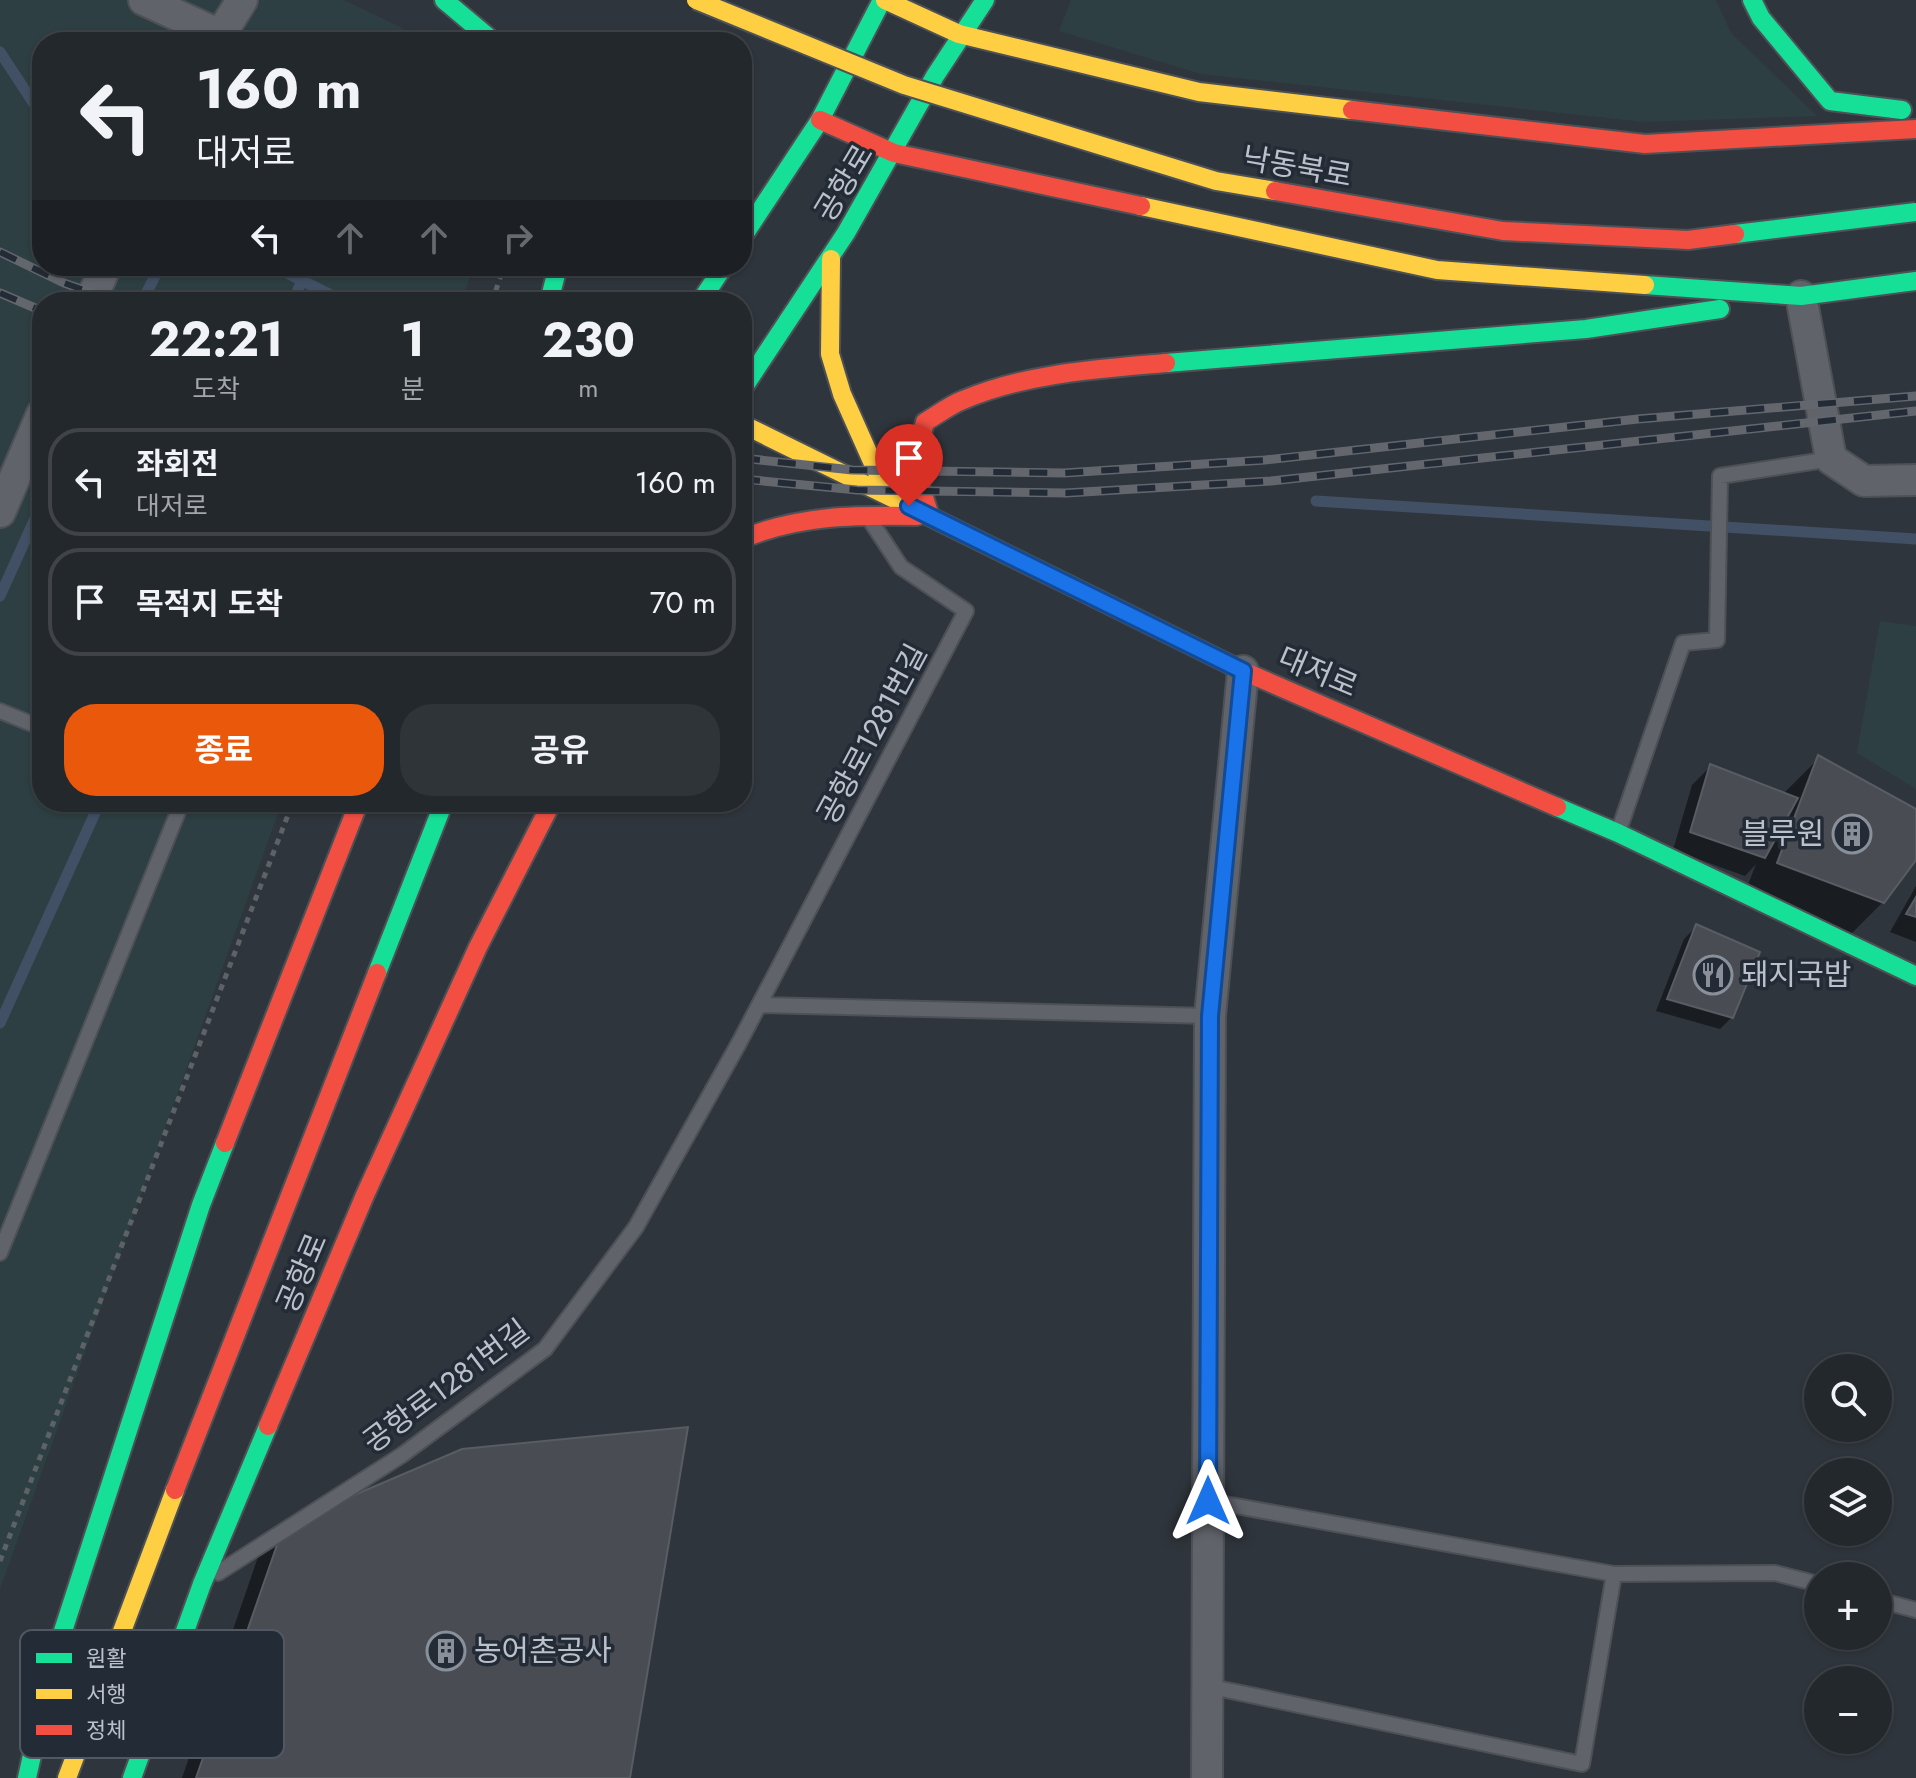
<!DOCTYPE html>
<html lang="ko">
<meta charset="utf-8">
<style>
:root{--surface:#23282d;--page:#2f3439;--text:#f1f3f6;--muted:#a3a6aa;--line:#404449;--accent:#ea580c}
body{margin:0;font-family:Jost,"Noto Sans KR",sans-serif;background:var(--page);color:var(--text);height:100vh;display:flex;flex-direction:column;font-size:30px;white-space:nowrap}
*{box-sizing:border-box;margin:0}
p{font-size:26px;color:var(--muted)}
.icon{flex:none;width:44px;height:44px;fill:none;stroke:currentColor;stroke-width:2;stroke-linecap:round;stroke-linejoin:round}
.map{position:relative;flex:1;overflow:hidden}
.details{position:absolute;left:32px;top:292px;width:720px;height:520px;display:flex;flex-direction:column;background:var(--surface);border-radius:32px;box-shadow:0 2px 6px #0004,0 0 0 2px var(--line)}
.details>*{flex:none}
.hud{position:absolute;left:32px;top:32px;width:720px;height:244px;border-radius:32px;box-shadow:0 2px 6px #0004,0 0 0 2px var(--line);background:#23282d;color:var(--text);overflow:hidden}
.tools{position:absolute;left:1804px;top:1354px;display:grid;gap:16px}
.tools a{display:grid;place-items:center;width:88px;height:88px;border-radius:50%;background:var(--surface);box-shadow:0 2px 6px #0004,0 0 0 2px var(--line);font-size:40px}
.pin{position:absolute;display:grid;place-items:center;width:68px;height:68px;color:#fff;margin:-82px -34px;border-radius:50% 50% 50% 0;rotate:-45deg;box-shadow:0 0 8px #0007}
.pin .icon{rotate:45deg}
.me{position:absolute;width:88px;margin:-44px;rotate:0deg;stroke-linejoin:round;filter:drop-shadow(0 0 6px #0008)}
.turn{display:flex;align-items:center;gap:28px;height:168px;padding:0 32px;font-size:36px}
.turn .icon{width:104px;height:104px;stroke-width:2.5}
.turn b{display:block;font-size:56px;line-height:68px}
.lanes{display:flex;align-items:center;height:76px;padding:0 32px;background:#0003;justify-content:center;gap:40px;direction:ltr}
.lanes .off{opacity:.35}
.eta{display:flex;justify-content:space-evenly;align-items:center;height:136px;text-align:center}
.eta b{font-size:48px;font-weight:700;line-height:56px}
.button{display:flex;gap:16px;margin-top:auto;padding:16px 32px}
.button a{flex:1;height:92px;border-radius:32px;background:var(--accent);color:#fff;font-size:32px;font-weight:700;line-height:92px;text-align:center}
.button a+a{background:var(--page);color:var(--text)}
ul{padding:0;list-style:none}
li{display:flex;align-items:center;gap:24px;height:108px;margin:0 16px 12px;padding:0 16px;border:4px solid var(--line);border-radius:32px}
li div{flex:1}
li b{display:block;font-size:30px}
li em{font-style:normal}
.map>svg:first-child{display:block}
.green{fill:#2d3f42}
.shadow{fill:#0007}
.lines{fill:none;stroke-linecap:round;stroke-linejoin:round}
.stream{stroke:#425065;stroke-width:11}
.building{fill:#494d53;stroke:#585c63;stroke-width:2}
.lane-casing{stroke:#4d5156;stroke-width:18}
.street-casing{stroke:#4d5156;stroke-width:34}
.fast-casing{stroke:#4d5156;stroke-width:22}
.slow-casing{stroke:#4d5156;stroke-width:22}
.jam-casing{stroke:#4d5156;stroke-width:22}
.path{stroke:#5d6267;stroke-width:5;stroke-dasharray:6 6;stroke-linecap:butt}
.lane{stroke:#60636a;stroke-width:14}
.street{stroke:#60636a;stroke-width:30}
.fast{stroke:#16e098;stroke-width:18}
.slow{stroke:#ffcf43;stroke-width:18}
.jam{stroke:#f24e42;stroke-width:18}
.rail-casing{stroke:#63676d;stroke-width:9}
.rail{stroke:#232b36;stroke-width:6;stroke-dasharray:18;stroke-linecap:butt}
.fast-bridge-casing{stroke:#4d5158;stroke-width:22;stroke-linecap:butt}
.slow-bridge-casing{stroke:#4d5158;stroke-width:22;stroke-linecap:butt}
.jam-bridge-casing{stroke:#4d5158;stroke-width:22;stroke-linecap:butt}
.fast-bridge{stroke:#16e098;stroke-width:18}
.slow-bridge{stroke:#ffcf43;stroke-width:18}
.jam-bridge{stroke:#f24e42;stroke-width:18}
.route-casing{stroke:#114b97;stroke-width:20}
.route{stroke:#1a73e8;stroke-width:14}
.labels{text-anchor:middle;stroke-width:7;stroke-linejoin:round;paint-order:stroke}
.street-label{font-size:30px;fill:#bbc1cb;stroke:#232b36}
.poi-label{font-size:30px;fill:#bbc1cb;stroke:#232b36;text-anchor:start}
.key{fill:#232b36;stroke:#515863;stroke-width:2}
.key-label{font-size:22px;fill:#bbc1cb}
</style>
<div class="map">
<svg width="1916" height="1778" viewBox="0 0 1916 1778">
<rect width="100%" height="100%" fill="#2f353c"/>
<path class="green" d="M 0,0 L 344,0 L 410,32 L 414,42 L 42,42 L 42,266 L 474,266 L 461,302 L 42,302 L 42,802 L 282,802 L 0,1589 Z
M 1071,0 L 1716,0 L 1731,33 L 1817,116 L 1644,122 L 1201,74 L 1059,31 Z
M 1880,621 L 1916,626 L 1916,789 L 1857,753 Z"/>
<path class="shadow" d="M 1819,758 L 1916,811 L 1916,856 L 1883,902 L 1848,937 L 1743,898 L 1756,864 L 1745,876 L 1673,850 L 1692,785 L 1710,767 L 1784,793 Z
M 1916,886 L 1916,942 L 1890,932 Z
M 1696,927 L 1732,1017 L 1720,1029 L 1656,1011 L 1684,939 Z
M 285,1526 L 628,1778 L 182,1778 L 260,1551 Z"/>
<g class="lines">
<path class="stream" d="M 0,52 L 42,116
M 273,266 L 345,302
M 142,302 L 160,266
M 293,302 L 302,280
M 1316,501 L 1916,539
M 0,596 L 42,503
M 0,1023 L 100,802"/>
</g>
<path class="building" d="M 1818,755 L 1916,809 L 1916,860 L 1884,903 L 1777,863 Z
M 1710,764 L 1798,798 L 1765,858 L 1690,832 Z
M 1916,897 L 1916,917 L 1906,914 Z
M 1696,924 L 1760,952 L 1733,1018 L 1667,999 Z
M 688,1427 L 630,1778 L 196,1778 L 284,1525 L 462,1449 Z"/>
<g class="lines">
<g class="lane-casing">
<path id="lane" d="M 0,711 L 42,728
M 1619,830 L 1683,643 L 1717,640 L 1720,476 L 1831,459
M 759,1005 L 1210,1016
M 0,1253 L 182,802
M 1208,1501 L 1614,1574 L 1775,1573 L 1818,1584
M 218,1573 L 402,1455 L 545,1349 L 636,1227 L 739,1043 L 966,611 L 901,567 L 872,523
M 1878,1600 L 1916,1610
M 1207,1686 L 1582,1764 L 1614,1574"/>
</g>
<g class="street-casing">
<path id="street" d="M 144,0 L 220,35
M 216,42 L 242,0
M 1801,296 L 1831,459 L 1864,481 L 1916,480
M 90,302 L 106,266
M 0,512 L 42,414
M 1207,1778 L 1210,1016 L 1243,671"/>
</g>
<g class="fast-casing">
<path id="fast" d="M 444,0 L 494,42
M 1752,0 L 1761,18 L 1830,101 L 1902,110
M 742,238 L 820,120 L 882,0
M 1645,285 L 1801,296 L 1916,281
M 549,302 L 558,266
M 700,302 L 724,266
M 1166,363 L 1586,329 L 1720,309
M 742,390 L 846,233 L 935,76 L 985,0
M 1557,807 L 1618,833 L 1916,976
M 377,973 L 444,802
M 27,1778 L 52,1665 L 201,1205 L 225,1143
M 132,1778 L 202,1584 L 268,1426"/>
</g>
<g class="slow-casing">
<path id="slow" d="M 885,0 L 959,34 L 1199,92 L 1352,110
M 1141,206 L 1437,270 L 1645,285
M 831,259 L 830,354 L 842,394 L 887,495
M 742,424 L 1069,585
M 67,1778 L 175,1490"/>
</g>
<g class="jam-casing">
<path id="jam" d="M 1352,110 L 1645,144 L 1916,129
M 820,120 L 894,153 L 1141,206
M 930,516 L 914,466 L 925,422 C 937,415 950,405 963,400 C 1027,373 1098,369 1166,363
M 742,539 C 799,515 856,515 917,516
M 1069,585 L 1243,671 L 1557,807
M 225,1143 L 359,802
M 268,1426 L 365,1195 L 478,947 L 552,802
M 175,1490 L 377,973"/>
</g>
<path class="path" d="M 664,42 L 672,31
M 492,302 L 504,266
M 0,1561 L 293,802"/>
<use href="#lane" class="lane"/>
<use href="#street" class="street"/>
<use href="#fast" class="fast"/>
<use href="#slow" class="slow"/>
<use href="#jam" class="jam"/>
<g class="rail-casing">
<path id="rail" d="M 0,252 L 64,283 L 118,302
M 0,293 L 42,311
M 742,458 L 852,470 L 1064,473 L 1265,460 L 1638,419 L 1916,396
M 742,479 L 857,490 L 1066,493 L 1271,481 L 1916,411"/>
</g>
<use href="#rail" class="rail"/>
<g class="fast-bridge-casing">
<path id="fast-bridge" d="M 1735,234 L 1916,212"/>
</g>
<g class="slow-bridge-casing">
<path id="slow-bridge" d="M 696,0 L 904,85 L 1216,181 L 1275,191"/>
</g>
<g class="jam-bridge-casing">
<path id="jam-bridge" d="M 1275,191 L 1503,231 L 1688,240 L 1735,234"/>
</g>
<use href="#fast-bridge" class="fast-bridge"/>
<use href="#slow-bridge" class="slow-bridge"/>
<use href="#jam-bridge" class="jam-bridge"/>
</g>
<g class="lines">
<g class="route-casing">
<path id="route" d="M 909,506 L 1243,671 L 1210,1016 L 1208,1501"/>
</g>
<use href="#route" class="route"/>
</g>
<defs>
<g id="building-ring" transform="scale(2)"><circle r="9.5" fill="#232b36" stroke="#8a9099" stroke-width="1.5"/><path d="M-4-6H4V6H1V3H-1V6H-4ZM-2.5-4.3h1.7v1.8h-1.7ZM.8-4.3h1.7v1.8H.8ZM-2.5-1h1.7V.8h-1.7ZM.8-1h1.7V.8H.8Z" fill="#8a9099"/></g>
<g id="restaurant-ring" transform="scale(2)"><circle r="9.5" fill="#232b36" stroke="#8a9099" stroke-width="1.5"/><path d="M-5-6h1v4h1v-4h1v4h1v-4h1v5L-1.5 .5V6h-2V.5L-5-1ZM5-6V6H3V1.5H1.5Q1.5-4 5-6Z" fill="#8a9099"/></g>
</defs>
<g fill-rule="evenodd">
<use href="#building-ring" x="1852" y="834"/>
<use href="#restaurant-ring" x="1713" y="975"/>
<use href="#building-ring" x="446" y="1651"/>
</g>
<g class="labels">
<g class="street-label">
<text transform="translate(1297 167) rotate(10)" y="10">낙동북로</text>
<text transform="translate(844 183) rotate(-59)" y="10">공항로</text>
<text transform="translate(1318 672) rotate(23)" y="10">대저로</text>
<text transform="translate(872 734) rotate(-62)" y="10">공항로1281번길</text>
<text transform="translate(302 1273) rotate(-67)" y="10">공항로</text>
<text transform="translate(446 1386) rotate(-37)" y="10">공항로1281번길</text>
</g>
<g class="poi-label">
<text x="1824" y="844" text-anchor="end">블루원</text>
<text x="1741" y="985">돼지국밥</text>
<text x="474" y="1661">농어촌공사</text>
</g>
</g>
<rect x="20" y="1630" width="264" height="128" rx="12" class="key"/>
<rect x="36" y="1653" width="36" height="10" fill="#16e098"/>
<rect x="36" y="1689" width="36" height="10" fill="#ffcf43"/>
<rect x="36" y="1725" width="36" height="10" fill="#f24e42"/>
<g class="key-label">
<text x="86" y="1666">원활</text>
<text x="86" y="1702">서행</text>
<text x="86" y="1738">정체</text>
</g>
</svg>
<div class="tools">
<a><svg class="icon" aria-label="search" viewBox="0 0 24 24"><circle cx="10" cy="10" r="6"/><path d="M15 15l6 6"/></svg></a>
<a><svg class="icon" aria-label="layers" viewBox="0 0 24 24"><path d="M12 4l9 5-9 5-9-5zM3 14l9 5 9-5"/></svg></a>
<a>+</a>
<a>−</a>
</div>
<div class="pin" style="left:909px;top:506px;background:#d93025"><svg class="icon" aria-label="arrive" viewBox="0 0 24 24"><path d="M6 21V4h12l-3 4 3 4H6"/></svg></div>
<svg class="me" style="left:1208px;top:1501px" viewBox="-20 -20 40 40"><path d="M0-17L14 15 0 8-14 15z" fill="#1a73e8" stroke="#fff" stroke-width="4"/></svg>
<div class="hud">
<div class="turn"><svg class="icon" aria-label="left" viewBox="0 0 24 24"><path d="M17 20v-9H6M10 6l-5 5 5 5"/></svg><div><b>160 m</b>대저로</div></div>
<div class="lanes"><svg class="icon" aria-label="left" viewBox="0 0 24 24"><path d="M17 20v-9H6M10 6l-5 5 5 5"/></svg><svg class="icon off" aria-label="ahead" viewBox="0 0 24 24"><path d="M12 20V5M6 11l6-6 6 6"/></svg><svg class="icon off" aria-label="ahead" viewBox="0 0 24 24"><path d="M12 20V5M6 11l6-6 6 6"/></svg><svg class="icon off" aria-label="right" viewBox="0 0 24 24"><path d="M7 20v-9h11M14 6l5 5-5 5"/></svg></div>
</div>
<section class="details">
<div class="eta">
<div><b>22:21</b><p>도착</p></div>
<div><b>1</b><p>분</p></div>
<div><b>230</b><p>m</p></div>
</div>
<ul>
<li><svg class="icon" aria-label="left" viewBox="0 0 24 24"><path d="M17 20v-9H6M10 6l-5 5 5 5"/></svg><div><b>좌회전</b><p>대저로</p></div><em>160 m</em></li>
<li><svg class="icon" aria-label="arrive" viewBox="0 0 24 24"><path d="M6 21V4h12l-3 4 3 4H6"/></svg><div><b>목적지 도착</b></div><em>70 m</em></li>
</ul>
<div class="button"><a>종료</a><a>공유</a></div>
</section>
</div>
